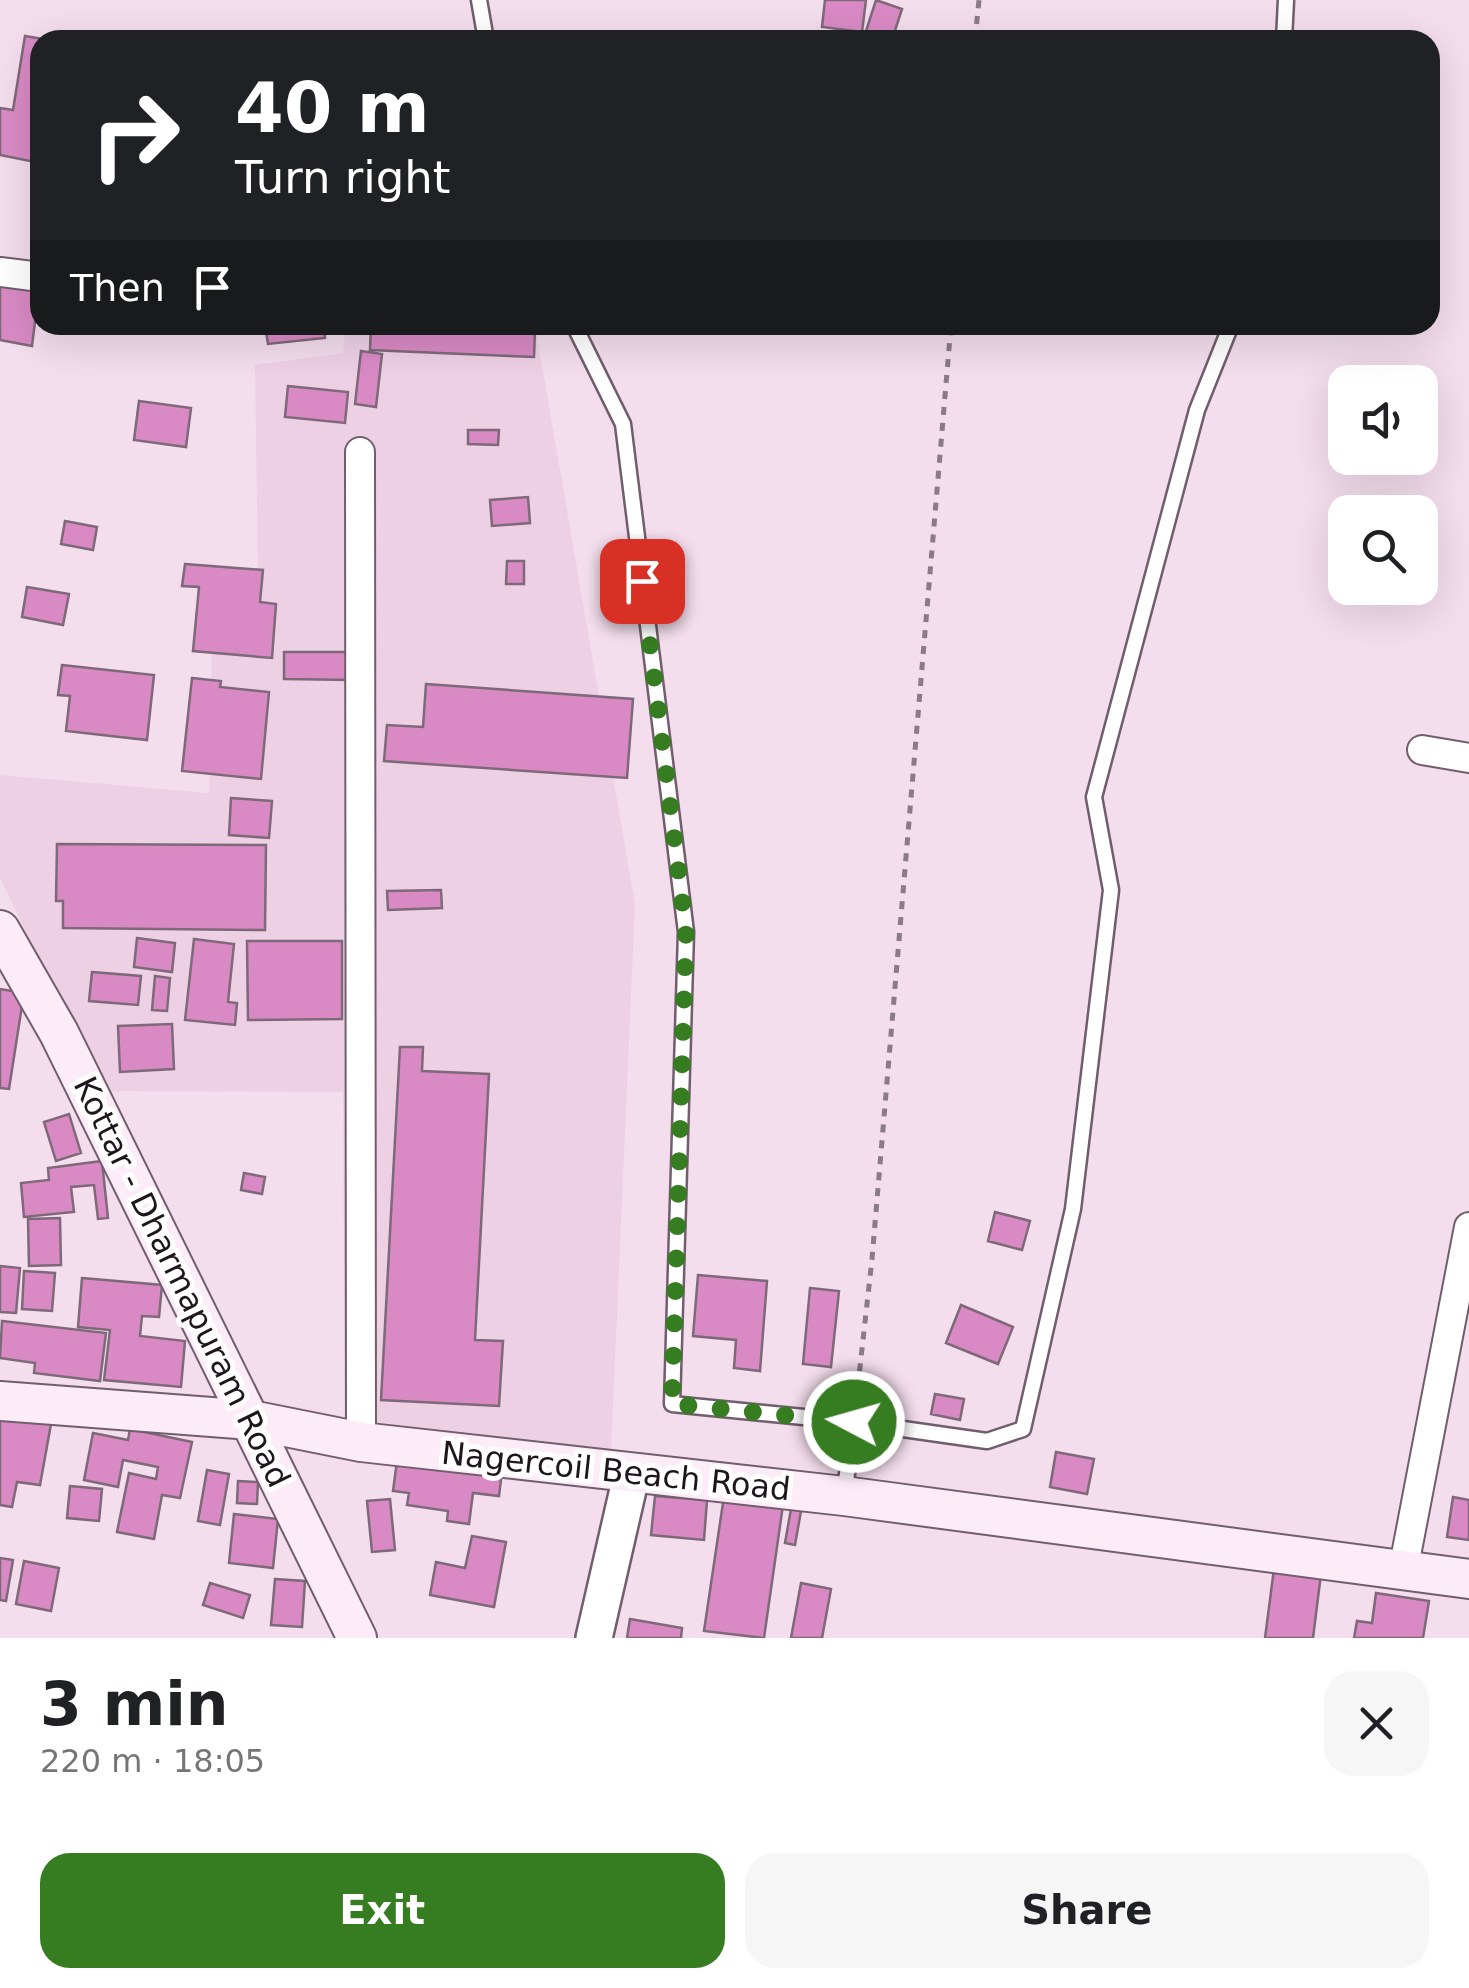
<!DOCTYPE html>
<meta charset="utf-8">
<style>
:root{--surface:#fff;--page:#f6f6f6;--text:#202124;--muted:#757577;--accent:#367c20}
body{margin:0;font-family:"DejaVu Sans",sans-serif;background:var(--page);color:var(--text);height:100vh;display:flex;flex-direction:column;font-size:38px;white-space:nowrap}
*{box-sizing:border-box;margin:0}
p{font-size:32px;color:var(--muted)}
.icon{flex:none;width:55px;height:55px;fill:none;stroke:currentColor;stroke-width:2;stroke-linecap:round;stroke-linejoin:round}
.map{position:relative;height:1638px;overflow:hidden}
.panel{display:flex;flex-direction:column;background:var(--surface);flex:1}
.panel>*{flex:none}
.hud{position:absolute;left:30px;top:30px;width:1410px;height:305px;border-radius:30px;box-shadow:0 10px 40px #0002;background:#202124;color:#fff;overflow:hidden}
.buttons{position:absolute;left:1328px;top:365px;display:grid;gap:20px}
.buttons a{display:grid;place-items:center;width:110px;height:110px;border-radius:20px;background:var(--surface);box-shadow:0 10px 40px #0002;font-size:50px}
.pin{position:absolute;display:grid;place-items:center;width:85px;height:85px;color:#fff;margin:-42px;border-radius:20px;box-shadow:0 5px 15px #0006}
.me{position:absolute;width:110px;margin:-55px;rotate:276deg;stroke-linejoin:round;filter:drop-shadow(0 0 8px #0008)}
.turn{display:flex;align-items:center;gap:35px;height:210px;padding:0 40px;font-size:45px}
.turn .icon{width:130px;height:130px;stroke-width:2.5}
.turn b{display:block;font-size:70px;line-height:85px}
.then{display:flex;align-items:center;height:95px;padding:0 40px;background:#0003;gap:20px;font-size:38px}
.round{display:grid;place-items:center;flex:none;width:105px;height:105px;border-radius:30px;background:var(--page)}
.summary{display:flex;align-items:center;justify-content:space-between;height:170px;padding:0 40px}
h1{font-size:60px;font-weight:600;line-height:75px}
.button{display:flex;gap:20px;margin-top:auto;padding:20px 40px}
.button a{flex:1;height:115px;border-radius:30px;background:var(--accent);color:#fff;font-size:40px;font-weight:600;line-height:115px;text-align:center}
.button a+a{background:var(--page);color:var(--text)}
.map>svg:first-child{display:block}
.built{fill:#eed0e5}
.building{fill:#d98ac5;stroke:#7e6978;stroke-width:2.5}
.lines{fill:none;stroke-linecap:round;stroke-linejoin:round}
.service-casing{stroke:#715e6c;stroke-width:19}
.minor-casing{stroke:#715e6c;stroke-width:32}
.tertiary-casing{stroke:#715e6c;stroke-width:40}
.secondary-casing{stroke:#715e6c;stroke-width:42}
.path{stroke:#8a7b86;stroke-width:5;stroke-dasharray:8 8;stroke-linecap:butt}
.service{stroke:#fff;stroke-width:14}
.minor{stroke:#fff;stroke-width:28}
.tertiary{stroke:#fff;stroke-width:35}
.secondary{stroke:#fcecf8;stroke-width:38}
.route{stroke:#367c20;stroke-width:18;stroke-dasharray:0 32.4}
.labels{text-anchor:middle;stroke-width:10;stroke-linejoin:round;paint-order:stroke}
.street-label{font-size:32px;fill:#1e161c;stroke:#fff}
</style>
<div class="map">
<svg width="1469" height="1638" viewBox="0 0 1469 1638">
<rect width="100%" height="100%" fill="#f4dded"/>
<path class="built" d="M 346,325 L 536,331 L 635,904 L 611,1451 L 345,1433 L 343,1092 L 102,1091 L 0,878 L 0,775 L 209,793 L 213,578 L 258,581 L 255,365 L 343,353 Z"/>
<path class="building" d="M 825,0 L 866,0 L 862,32 L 822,27 Z
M 876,0 L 902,9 L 892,40 L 866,31 Z
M 25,36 L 49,40 L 40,40 L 40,163 L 0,155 L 0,108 L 13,110 Z
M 0,276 L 40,282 L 32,346 L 0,340 Z
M 265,325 L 324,325 L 325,338 L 268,344 Z
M 371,325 L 535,330 L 534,357 L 370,350 Z
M 361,351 L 382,354 L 376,407 L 355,404 Z
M 288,386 L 348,392 L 345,423 L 285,417 Z
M 139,401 L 191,408 L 186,447 L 134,440 Z
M 468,430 L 499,430 L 498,445 L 468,444 Z
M 528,497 L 530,523 L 492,526 L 490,500 Z
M 65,521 L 97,527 L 93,550 L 61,544 Z
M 507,561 L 524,561 L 524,584 L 506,584 Z
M 185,564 L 263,570 L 260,602 L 276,604 L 272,658 L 193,651 L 199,587 L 182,586 Z
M 27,587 L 69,594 L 63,625 L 22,617 Z
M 284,652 L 352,652 L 352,680 L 284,679 Z
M 62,665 L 154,675 L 147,740 L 66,731 L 70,696 L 58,695 Z
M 192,678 L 221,681 L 220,687 L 269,692 L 261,779 L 182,771 Z
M 426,684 L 633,699 L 627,778 L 384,761 L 387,725 L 423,727 Z
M 231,798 L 272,801 L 269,838 L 229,835 Z
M 57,844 L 266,845 L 265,930 L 63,928 L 63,901 L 56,901 Z
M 441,890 L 442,908 L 388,910 L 387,891 Z
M 137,938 L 175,943 L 172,972 L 134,967 Z
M 194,939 L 234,944 L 228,1002 L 237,1003 L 235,1025 L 185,1020 Z
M 247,941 L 342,941 L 342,1019 L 248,1020 Z
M 92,972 L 141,976 L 138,1005 L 89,1001 Z
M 155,976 L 170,978 L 167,1011 L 152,1010 Z
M 0,989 L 24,993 L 9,1089 L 0,1088 Z
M 172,1024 L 174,1069 L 120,1072 L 118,1026 Z
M 400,1047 L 423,1047 L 422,1071 L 489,1074 L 475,1340 L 503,1341 L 499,1406 L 381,1400 Z
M 69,1114 L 81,1153 L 56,1161 L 44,1122 Z
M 102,1161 L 108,1218 L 98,1219 L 94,1185 L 71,1187 L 74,1212 L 24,1217 L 21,1183 L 49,1180 L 48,1168 Z
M 244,1173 L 265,1177 L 262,1194 L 241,1190 Z
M 995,1212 L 1030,1221 L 1022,1250 L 988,1241 Z
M 60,1218 L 61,1265 L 29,1266 L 28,1219 Z
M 0,1266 L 20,1268 L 16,1313 L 0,1312 Z
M 24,1271 L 55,1273 L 52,1311 L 22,1309 Z
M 698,1275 L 767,1281 L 760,1371 L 734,1368 L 736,1340 L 693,1336 Z
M 82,1278 L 162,1285 L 159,1317 L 142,1316 L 140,1336 L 185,1341 L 181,1387 L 104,1380 L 110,1330 L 78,1327 Z
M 810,1288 L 839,1291 L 831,1367 L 803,1364 Z
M 961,1305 L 1013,1327 L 998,1364 L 946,1343 Z
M 2,1321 L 106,1333 L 100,1381 L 34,1373 L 35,1363 L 0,1358 Z
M 935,1394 L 964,1399 L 960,1420 L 931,1414 Z
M 0,1416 L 51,1424 L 40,1485 L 17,1482 L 12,1507 L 0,1505 Z
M 130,1429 L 192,1442 L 180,1498 L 162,1495 L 154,1539 L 117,1532 L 129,1473 L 156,1479 L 158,1467 L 123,1460 L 118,1487 L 84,1480 L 93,1433 L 128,1440 Z
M 1056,1452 L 1094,1459 L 1087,1494 L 1050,1487 Z
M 397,1461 L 502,1471 L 499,1496 L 473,1493 L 469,1524 L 447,1521 L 448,1511 L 407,1505 L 409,1493 L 393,1491 Z
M 207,1470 L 229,1474 L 220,1525 L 198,1521 Z
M 238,1481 L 258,1482 L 257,1504 L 237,1503 Z
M 70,1486 L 102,1489 L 99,1521 L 67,1518 Z
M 655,1496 L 707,1500 L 704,1540 L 651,1535 Z
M 724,1496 L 783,1505 L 764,1638 L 704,1631 Z
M 1453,1497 L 1469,1500 L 1469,1540 L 1447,1537 Z
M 390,1499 L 395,1550 L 372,1552 L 367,1501 Z
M 791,1509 L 801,1511 L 795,1545 L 785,1543 Z
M 234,1514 L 278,1519 L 273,1568 L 229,1563 Z
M 472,1536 L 506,1542 L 494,1607 L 430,1595 L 436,1562 L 465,1568 Z
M 0,1558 L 13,1560 L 6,1601 L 0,1600 Z
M 24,1561 L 59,1568 L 51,1611 L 16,1604 Z
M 1275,1561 L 1322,1566 L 1313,1638 L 1265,1638 Z
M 275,1579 L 305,1581 L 302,1627 L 271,1625 Z
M 210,1583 L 250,1595 L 243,1618 L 203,1605 Z
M 801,1583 L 831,1589 L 822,1638 L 791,1638 Z
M 1376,1593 L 1429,1601 L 1423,1638 L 1354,1638 L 1357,1621 L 1372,1623 Z
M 630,1619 L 682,1628 L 681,1638 L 627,1638 Z"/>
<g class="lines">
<g class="service-casing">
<path id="service" d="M 479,0 L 486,40
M 1284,40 L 1286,0
M 574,325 L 623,424 L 686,932 L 672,1404 L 854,1422 L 987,1441 L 1023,1429 L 1073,1209 L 1111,890 L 1094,797 L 1197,410 L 1231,325
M 844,1496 L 854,1422"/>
</g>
<g class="minor-casing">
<path id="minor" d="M 0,272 L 40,277
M 360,452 L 361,1442
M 1422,750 L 1469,758
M 1403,1571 L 1469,1227"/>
</g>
<g class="tertiary-casing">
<path id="tertiary" d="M 594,1638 L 632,1472"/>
</g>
<g class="secondary-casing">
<path id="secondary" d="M 0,930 L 59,1033 L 357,1638
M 0,1401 L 251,1420 L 361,1442 L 844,1496 L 1469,1579"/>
</g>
<path class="path" d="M 975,40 L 979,0
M 856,1403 L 872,1259 L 951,325"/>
<use href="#service" class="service"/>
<use href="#minor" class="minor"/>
<use href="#tertiary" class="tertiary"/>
<use href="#secondary" class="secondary"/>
</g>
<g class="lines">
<path class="route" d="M 642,581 L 686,932 L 672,1404 L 854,1422"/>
</g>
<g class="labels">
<g class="street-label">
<text transform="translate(182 1282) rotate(64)" y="11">Kottar - Dharmapuram Road</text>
<text transform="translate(616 1471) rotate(6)" y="11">Nagercoil Beach Road</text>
</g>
</g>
</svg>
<div class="buttons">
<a><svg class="icon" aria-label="sound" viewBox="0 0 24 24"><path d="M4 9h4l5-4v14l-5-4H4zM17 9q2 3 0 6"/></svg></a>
<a><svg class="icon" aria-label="search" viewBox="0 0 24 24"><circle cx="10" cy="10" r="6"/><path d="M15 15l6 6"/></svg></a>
</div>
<div class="pin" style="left:642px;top:581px;background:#d93025"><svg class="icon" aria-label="arrive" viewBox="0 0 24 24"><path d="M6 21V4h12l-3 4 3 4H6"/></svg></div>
<svg class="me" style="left:854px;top:1422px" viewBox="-20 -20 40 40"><circle r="17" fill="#367c20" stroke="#fff" stroke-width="3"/><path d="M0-11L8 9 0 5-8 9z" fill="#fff"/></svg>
<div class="hud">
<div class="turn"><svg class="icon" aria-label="right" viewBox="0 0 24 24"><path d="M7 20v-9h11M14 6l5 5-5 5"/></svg><div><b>40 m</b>Turn right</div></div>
<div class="then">Then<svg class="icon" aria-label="arrive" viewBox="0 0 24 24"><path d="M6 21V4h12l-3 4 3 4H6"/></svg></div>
</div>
</div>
<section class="panel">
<div class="summary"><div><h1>3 min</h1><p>220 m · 18:05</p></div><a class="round"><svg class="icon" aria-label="close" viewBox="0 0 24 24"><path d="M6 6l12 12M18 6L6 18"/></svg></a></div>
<div class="button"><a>Exit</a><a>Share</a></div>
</section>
